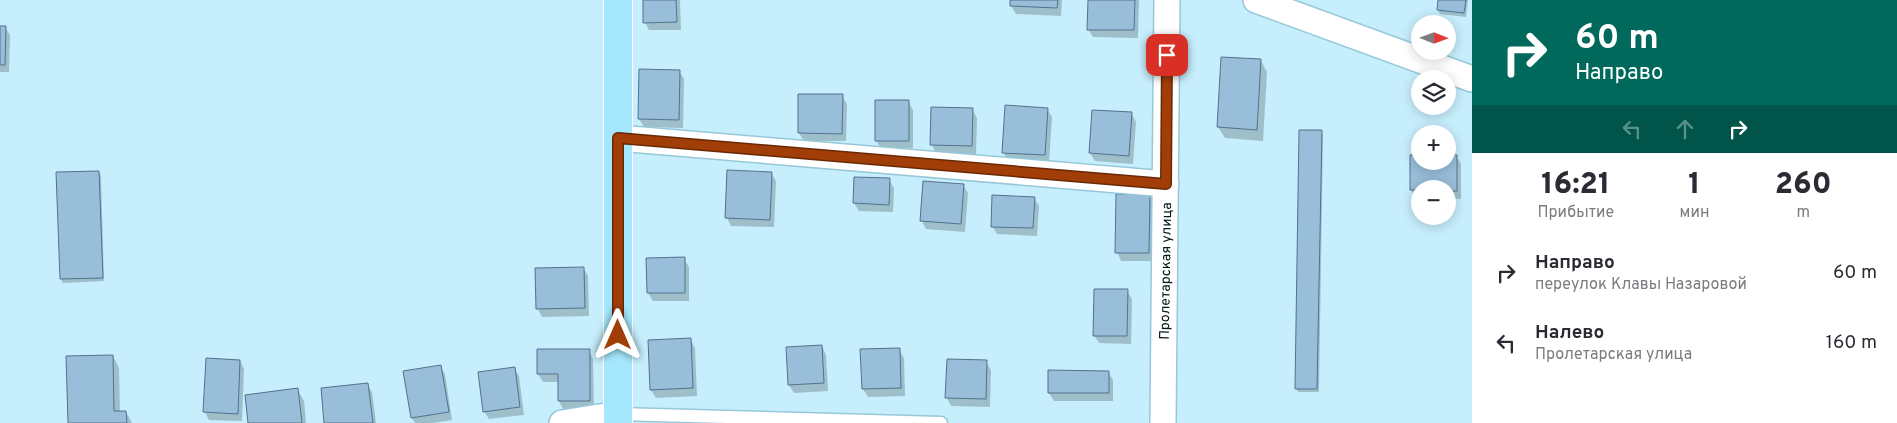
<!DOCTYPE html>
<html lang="ru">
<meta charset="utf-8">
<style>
:root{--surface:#fff;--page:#f7f7f7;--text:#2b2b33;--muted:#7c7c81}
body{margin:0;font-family:Overpass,sans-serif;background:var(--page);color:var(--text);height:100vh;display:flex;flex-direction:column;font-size:19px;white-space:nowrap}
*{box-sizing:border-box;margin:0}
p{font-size:16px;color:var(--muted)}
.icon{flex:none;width:28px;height:28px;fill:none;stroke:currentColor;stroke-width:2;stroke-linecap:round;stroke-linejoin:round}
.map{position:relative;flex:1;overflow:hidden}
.sheet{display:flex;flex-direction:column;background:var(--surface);width:425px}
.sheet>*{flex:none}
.hud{background:#00695c;color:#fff;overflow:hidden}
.needle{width:32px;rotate:91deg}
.buttons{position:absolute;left:1411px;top:15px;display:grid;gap:10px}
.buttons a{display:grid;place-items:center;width:45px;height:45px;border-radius:50%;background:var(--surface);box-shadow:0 2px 12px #0003;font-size:25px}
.pin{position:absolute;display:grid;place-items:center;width:42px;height:42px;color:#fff;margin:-21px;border-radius:10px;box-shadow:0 2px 8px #0006}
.me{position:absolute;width:55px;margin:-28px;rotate:0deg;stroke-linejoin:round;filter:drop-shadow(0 0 4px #0008)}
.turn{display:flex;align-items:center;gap:18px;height:105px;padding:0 20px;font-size:22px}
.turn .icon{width:65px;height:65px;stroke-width:2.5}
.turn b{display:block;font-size:35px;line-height:42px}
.lanes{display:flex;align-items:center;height:48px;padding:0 20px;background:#0003;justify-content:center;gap:25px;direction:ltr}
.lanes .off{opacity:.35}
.eta{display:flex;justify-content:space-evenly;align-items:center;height:85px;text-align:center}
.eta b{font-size:30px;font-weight:800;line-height:35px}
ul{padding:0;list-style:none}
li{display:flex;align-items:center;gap:15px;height:70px;padding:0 20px}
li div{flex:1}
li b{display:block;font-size:19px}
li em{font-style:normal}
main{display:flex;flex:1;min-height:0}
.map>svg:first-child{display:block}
.shadow{fill:#0003}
.building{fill:#99beda;stroke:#50738d}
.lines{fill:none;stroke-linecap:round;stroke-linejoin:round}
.lane-casing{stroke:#97c8da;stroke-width:15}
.street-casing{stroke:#97c8da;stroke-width:28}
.primary-casing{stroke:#fff;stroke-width:30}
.lane{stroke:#fff;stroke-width:12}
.street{stroke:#fff;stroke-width:25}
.primary{stroke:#a5e8fd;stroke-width:28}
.route-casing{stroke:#692805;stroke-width:12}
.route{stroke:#a13e08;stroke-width:9}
.labels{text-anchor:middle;stroke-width:4.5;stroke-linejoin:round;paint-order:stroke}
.street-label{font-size:14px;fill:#03161c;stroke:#fff}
</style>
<main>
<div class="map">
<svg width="1472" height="423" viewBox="0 0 1472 423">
<rect width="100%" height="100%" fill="#c6eefc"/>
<path class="shadow" d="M 644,0 L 680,0 L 681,30 L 649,30 L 645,22 Z
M 1011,0 L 1062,0 L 1061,16 L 1016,14 L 1011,6 Z
M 1089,0 L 1139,0 L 1138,38 L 1093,37 L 1088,29 Z
M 1439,0 L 1468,0 L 1466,17 L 1440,14 L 1438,10 Z
M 0,27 L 5,27 L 10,35 L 9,72 L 0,72 Z
M 1261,61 L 1267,72 L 1263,141 L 1225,138 L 1218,127 Z
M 679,71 L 684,79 L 683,128 L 644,127 L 639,119 Z
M 842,96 L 847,104 L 846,141 L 804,141 L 799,133 Z
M 908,101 L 913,110 L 913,148 L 881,149 L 876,140 Z
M 972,109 L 977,118 L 976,154 L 936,153 L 932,145 Z
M 1047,109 L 1052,117 L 1049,163 L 1008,160 L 1003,152 Z
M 1132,114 L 1136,122 L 1133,164 L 1095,161 L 1090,153 Z
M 1321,131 L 1323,135 L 1319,392 L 1298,392 L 1296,388 Z
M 1411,156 L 1420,156 L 1420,161 L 1448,161 L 1448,156 L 1456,156 L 1461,164 L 1461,199 L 1448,198 L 1448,189 L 1420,189 L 1420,198 L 1416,198 L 1411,190 Z
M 98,172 L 101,176 L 104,281 L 63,283 L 61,279 Z
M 771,173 L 776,181 L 774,227 L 731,226 L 727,218 Z
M 889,180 L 894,188 L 893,212 L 859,211 L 854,203 Z
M 924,182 L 963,185 L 968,193 L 965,232 L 926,229 L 922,221 Z
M 1149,195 L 1153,203 L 1153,261 L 1121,261 L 1117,252 Z
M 1034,198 L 1039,206 L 1037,236 L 997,234 L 992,226 Z
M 648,259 L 684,259 L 689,267 L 689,301 L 653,301 L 648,293 Z
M 583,268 L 588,276 L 589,316 L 542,317 L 538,309 L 537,269 Z
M 1127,291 L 1132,299 L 1131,344 L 1099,343 L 1094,335 Z
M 690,339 L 695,348 L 697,396 L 656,398 L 651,390 Z
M 822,346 L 826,355 L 828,391 L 794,393 L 789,385 Z
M 862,350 L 899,350 L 904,358 L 905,396 L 868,397 L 863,389 Z
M 538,351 L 589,351 L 593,359 L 594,409 L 563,409 L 559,401 L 559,382 L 543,382 L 538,374 Z
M 113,356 L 119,368 L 120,412 L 126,412 L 132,423 L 69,423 Z
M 240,361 L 244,369 L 242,421 L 209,420 L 205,412 Z
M 986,362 L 991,370 L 990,407 L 951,406 L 947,398 Z
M 440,366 L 445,374 L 452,420 L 433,423 L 415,423 L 412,418 Z
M 514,368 L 519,376 L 524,415 L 489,419 L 484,411 Z
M 1108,372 L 1113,380 L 1113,401 L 1054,401 L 1049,393 Z
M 367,384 L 372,392 L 376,423 L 326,423 Z
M 297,389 L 304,401 L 306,423 L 250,423 Z"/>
<path class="building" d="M 643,0 L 676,0 L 677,22 L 643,23 Z
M 1010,0 L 1058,0 L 1057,8 L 1010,6 Z
M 1088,0 L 1135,0 L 1134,30 L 1087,30 Z
M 1438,0 L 1466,0 L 1464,13 L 1437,10 Z
M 0,26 L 6,26 L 5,65 L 0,65 Z
M 1221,57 L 1261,59 L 1257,130 L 1217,127 Z
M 639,69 L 680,70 L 679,120 L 638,119 Z
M 798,94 L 843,94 L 842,134 L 798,133 Z
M 875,100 L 909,100 L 909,141 L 875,141 Z
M 1005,105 L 1048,108 L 1045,155 L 1002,153 Z
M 931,107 L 973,108 L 972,146 L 930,145 Z
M 1092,110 L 1132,112 L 1129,156 L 1089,153 Z
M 1299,130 L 1322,130 L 1317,389 L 1295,389 Z
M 1410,155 L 1420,155 L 1420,161 L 1448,161 L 1448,155 L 1457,155 L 1457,191 L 1448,191 L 1448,189 L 1410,190 Z
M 727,170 L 772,172 L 770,220 L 725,218 Z
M 99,171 L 103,278 L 60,279 L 56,172 Z
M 854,177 L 890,178 L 889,205 L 853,203 Z
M 923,181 L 964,184 L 961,224 L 920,221 Z
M 1116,194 L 1150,194 L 1149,253 L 1115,253 Z
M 992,195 L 1035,197 L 1033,228 L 991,227 Z
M 685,257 L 685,293 L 647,293 L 646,258 Z
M 584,267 L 585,308 L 536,309 L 535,268 Z
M 1094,289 L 1128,289 L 1127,336 L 1093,336 Z
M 691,338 L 693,388 L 650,390 L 648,340 Z
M 822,345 L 824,383 L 788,385 L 786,347 Z
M 900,348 L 901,388 L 862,389 L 860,349 Z
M 537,349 L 590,349 L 590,401 L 558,401 L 558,374 L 537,374 Z
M 113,355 L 114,411 L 126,411 L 127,423 L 68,423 L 66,356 Z
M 206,358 L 240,360 L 238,414 L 203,412 Z
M 947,359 L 987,360 L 986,399 L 945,398 Z
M 441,365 L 449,412 L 411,418 L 403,371 Z
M 515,367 L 520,407 L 483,412 L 478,372 Z
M 1048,370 L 1109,371 L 1109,393 L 1048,393 Z
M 368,383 L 373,423 L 324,423 L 321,388 Z
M 298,388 L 302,423 L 248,423 L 245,395 Z"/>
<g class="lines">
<g class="lane-casing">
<path id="lane" d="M 618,414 L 941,423"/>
</g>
<g class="street-casing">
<path id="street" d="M 1256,0 L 1472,79
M 618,138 L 1166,184
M 562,423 L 618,414
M 1163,423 L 1167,0"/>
</g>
<g class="primary-casing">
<path id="primary" d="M 618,0 L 618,423"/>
</g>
<use href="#lane" class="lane"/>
<use href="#street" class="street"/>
<use href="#primary" class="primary"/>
</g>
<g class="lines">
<g class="route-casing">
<path id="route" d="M 618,335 L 618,138 L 1166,184 L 1167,55"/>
</g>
<use href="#route" class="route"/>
</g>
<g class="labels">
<g class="street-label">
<text transform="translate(1165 271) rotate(-89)" y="5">Пролетарская улица</text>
</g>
</g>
</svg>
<div class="buttons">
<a><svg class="needle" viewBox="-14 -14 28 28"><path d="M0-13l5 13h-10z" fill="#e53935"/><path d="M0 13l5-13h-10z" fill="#7c7c81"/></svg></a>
<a><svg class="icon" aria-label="layers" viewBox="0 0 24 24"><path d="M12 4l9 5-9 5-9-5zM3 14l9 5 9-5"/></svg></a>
<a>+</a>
<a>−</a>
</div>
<div class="pin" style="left:1167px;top:55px;background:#d93025"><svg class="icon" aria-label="arrive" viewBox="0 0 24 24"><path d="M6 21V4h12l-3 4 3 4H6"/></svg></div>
<svg class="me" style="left:618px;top:335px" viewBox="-20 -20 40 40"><path d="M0-17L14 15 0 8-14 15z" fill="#a13e08" stroke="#fff" stroke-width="4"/></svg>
</div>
<section class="sheet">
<div class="hud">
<div class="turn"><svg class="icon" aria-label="right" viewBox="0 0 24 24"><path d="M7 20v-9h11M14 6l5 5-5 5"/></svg><div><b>60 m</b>Направо</div></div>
<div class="lanes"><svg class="icon off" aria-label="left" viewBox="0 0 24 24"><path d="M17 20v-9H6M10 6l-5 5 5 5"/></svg><svg class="icon off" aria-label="ahead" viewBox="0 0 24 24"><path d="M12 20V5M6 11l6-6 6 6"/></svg><svg class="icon" aria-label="right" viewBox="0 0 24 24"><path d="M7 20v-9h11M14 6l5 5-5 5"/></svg></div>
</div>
<div class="eta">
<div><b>16:21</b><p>Прибытие</p></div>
<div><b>1</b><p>мин</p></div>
<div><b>260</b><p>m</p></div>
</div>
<ul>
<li><svg class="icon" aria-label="right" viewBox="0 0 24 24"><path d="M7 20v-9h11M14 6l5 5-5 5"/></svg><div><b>Направо</b><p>переулок Клавы Назаровой</p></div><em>60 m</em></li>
<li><svg class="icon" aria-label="left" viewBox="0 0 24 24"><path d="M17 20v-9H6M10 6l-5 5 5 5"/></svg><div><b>Налево</b><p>Пролетарская улица</p></div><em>160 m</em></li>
</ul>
</section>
</main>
